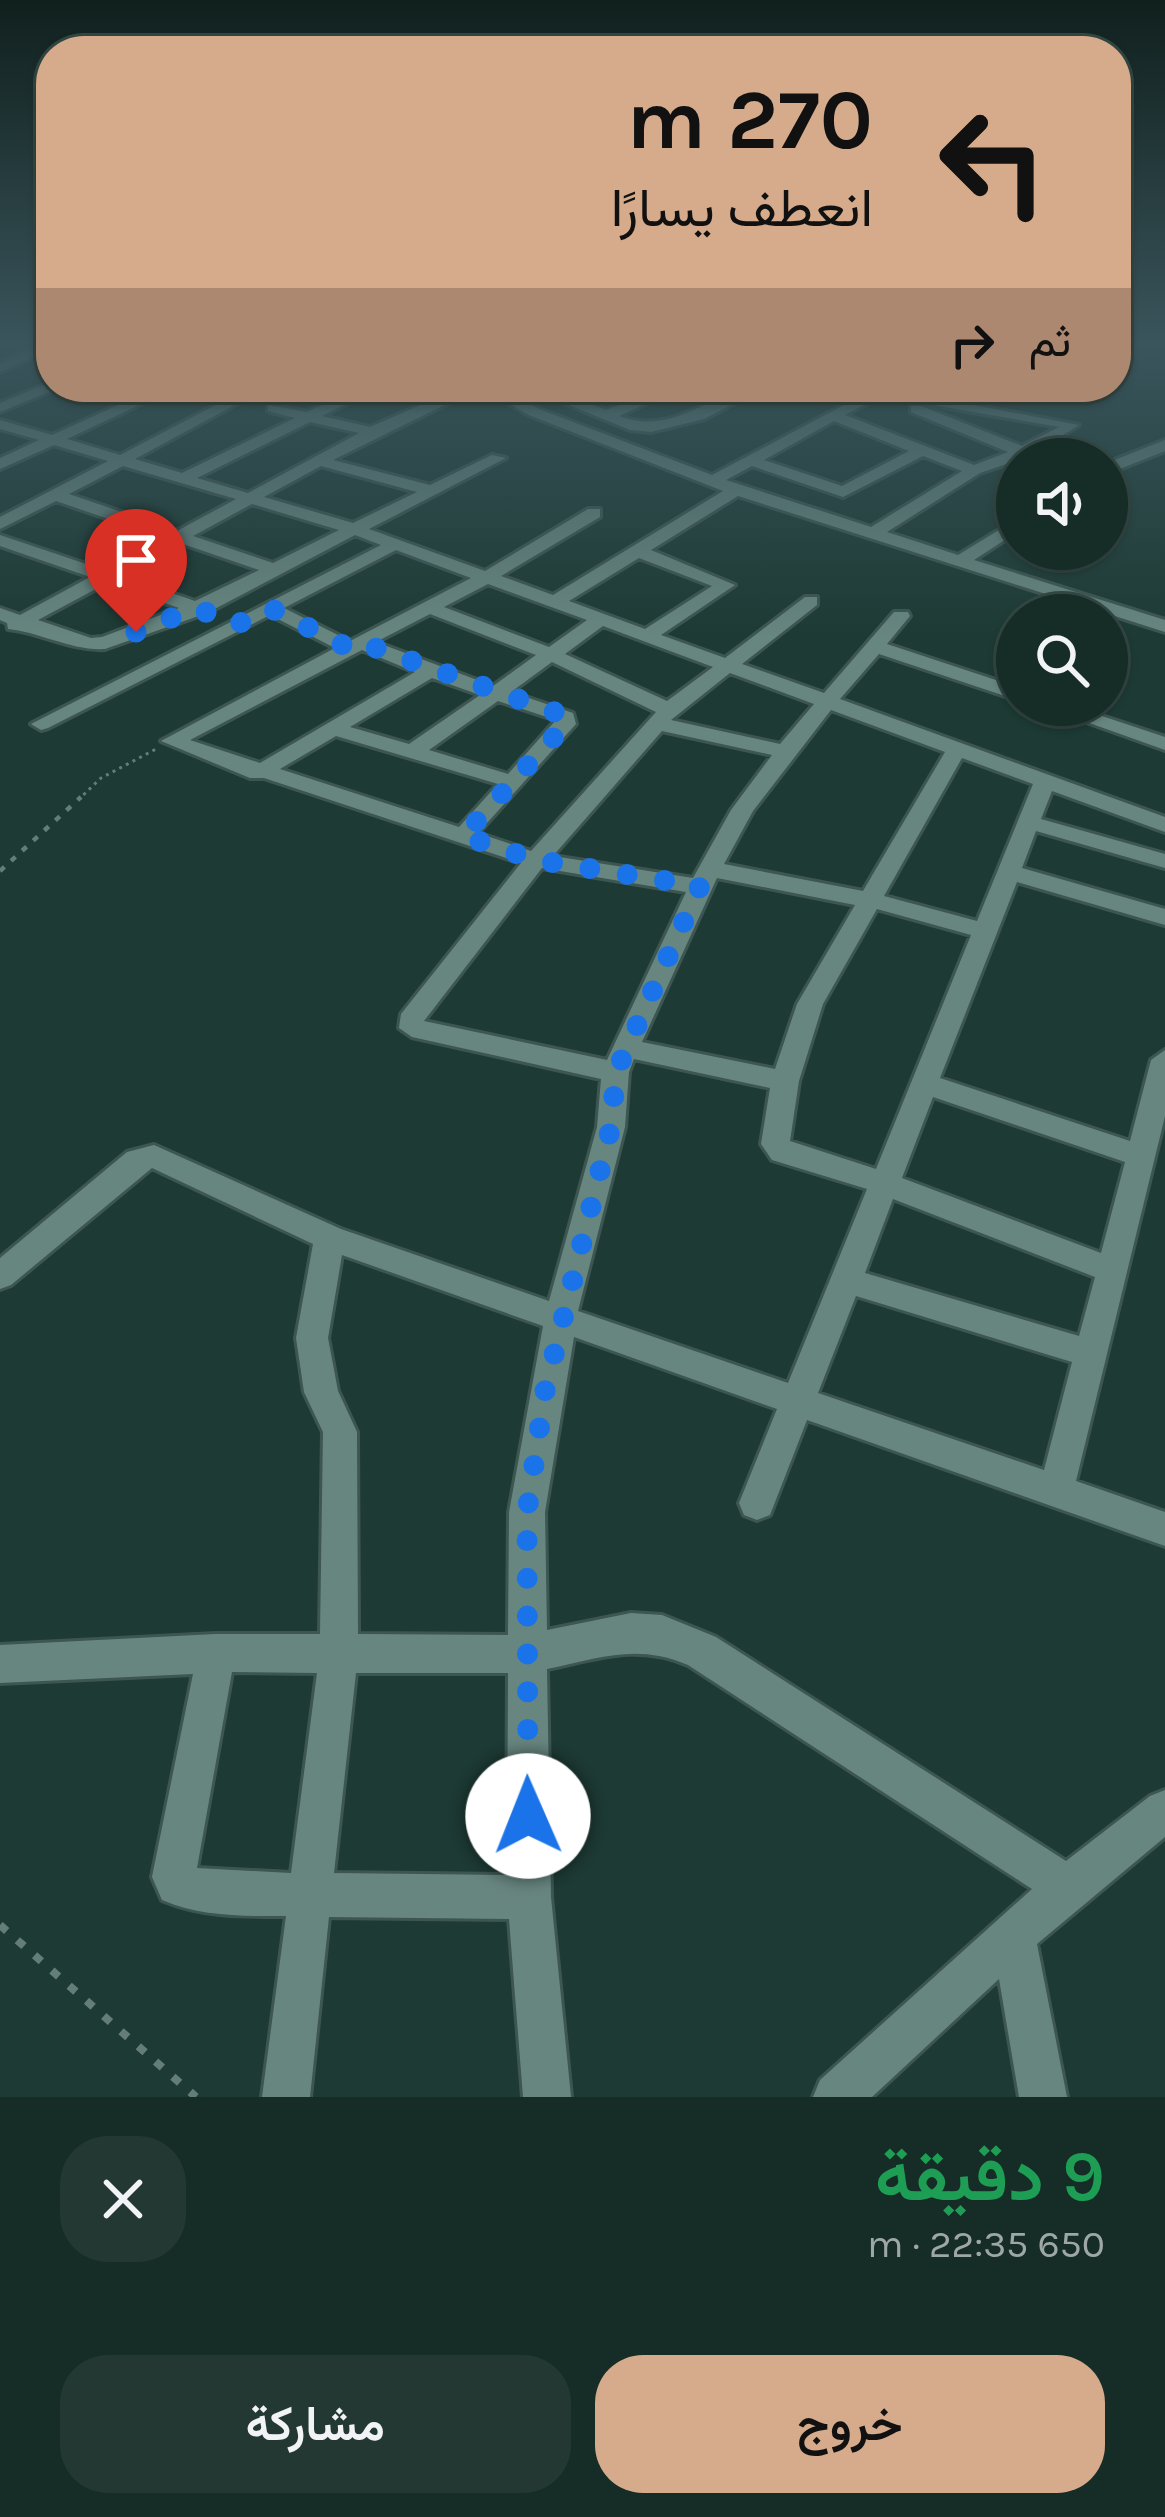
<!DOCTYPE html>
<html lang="ar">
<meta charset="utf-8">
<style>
:root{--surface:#162c27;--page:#233833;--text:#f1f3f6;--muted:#9ea7a7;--line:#354844;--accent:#d6ab8b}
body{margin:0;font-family:Karla,Vazirmatn,sans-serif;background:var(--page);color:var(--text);direction:rtl;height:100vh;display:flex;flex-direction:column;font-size:45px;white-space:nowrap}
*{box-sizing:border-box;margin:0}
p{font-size:39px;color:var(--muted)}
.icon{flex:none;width:66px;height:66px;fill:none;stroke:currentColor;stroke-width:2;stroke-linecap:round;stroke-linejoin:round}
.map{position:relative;height:2097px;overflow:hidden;direction:ltr}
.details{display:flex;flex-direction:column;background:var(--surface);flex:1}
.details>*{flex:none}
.hud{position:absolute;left:36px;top:36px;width:1095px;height:366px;border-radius:48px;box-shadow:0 3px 9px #0004,0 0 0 3px var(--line);direction:rtl;background:#d6ab8b;color:#111;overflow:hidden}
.fabs{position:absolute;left:996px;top:438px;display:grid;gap:24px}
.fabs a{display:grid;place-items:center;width:132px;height:132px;border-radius:50%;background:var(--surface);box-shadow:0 3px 9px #0004,0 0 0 3px var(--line);font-size:60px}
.pin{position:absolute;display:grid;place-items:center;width:102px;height:102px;color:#fff;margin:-123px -51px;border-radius:50% 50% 50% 0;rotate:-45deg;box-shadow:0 0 12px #0007}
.pin .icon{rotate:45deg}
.me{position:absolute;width:132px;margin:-66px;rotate:359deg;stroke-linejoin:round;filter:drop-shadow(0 0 9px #0008)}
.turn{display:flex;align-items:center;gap:42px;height:252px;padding:0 60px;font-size:54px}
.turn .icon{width:156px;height:156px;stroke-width:2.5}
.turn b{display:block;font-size:84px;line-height:102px}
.then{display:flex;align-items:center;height:114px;padding:0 60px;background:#0003;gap:24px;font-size:45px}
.round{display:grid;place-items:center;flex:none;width:126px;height:126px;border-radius:48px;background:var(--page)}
.head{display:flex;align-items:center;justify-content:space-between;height:204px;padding:0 60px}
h1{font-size:72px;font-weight:600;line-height:90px;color:#1e9e55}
.action{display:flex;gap:24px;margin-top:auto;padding:24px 60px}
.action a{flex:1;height:138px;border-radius:48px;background:var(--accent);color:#111;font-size:48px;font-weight:600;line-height:138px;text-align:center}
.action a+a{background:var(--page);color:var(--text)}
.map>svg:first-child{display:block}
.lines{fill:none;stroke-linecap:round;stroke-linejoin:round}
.minor-casing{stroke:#3d5652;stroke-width:6}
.path-far2{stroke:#647d78;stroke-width:3;stroke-dasharray:3 4.5;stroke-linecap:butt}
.path-far1{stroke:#647d78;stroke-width:4.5;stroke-dasharray:6 9;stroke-linecap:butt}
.path{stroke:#647d78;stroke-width:8;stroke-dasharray:9 14;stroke-linecap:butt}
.minor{fill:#688680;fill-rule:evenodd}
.route{stroke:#1a73e8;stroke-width:21;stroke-dasharray:0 37.8}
</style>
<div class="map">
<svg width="1165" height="2097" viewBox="0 0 1165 2097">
<rect width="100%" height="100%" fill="#1d3a34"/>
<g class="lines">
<g class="minor-casing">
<path id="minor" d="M 40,344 L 51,344 L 51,349 L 0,372 L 0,363 Z
M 51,382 L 56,389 L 0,412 L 0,403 Z
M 158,387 L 177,387 L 67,439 L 120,455 L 250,387 L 268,387 L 135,459 L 182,473 L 295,418 L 268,411 L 268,405 L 307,412 L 357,389 L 364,393 L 362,396 L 322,416 L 370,427 L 462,387 L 499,387 L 539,409 L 712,475 L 878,387 L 1079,425 L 1030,456 L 980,473 L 887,532 L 958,555 L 1017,519 L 1017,532 L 974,560 L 1165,620 L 1165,632 L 738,496 L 651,550 L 735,585 L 661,635 L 725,658 L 805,597 L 817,597 L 817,605 L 742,664 L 824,693 L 894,612 L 908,612 L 910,616 L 887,644 L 1017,687 L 1017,700 L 879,654 L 840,699 L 1165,817 L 1165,832 L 1052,791 L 1041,819 L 1165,854 L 1165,868 L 1036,831 L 1022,868 L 1165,909 L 1165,925 L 1017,882 L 940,1078 L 1130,1141 L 1151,1060 L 1165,1050 L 1165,1116 L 1076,1481 L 1165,1512 L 1165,1546 L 807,1420 L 770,1515 L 757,1520 L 744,1515 L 739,1503 L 777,1409 L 574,1337 L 545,1512 L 547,1630 L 631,1613 L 662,1615 L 716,1637 L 1066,1861 L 1150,1796 L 1165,1790 L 1165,1837 L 1037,1944 L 1067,2097 L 1019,2097 L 999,1979 L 872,2097 L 813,2097 L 820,2080 L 1032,1889 L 688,1665 C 637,1643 600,1658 547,1669 L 551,1897 L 571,2097 L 523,2097 L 509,1919 L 329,1917 L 310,2097 L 262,2097 L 286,1916 C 243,1916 202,1917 162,1900 L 152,1877 L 193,1674 L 0,1683 L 0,1645 L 216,1634 L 320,1634 L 323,1432 L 304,1392 L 296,1338 L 313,1244 L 152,1168 L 11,1285 L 0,1289 L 0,1258 L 127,1152 L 154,1145 L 341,1229 L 549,1301 L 597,1127 L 601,1079 L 412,1037 L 399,1028 L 401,1014 L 521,863 L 264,778 L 250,778 L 161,741 L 335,648 L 270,615 L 48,728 L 41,730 L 31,724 L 381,545 L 355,535 L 207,613 L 105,649 C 72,651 40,632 8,629 L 7,623 L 0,620 L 0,608 L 20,615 L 90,577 L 0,546 L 0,535 L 104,570 L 164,538 L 56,501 L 0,529 L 0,517 L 108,461 L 54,445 L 0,469 L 0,458 L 39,440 L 0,429 L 0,420 L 52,435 ZM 481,387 L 529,415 L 723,491 L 553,595 L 501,576 L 600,517 L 600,509 L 588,509 L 485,571 L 369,529 L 506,458 L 492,455 L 430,485 L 333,460 ZM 881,396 L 1059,427 L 1022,446 L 921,406 L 911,406 L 911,412 L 1008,452 L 974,465 L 845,415 ZM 834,421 L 909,451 L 842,486 L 764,460 ZM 310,422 L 359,433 L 248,493 L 197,478 ZM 923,456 L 962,471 L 871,527 L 726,480 L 752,466 L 843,497 ZM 123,466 L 236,499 L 177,531 L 69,494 ZM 321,466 L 417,492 L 353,523 L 264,497 ZM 252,504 L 339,530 L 273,563 L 193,536 ZM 180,543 L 259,570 L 195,601 L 120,575 ZM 396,550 L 471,578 L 350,641 L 284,608 ZM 639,558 L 712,586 L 645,629 L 569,601 ZM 107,583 L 179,608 L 102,637 L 91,638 L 38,620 ZM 488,584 L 587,620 L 549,647 L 444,607 ZM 430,614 L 536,655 L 493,686 L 376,642 ZM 603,626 L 713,667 L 667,701 L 565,654 ZM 362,650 L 415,672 L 260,763 L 190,740 ZM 552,662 L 656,712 L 531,851 L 478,833 L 576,724 L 573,713 L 511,692 ZM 730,673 L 814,704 L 780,744 L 671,720 ZM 432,678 L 480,695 L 409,744 L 350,727 ZM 498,701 L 556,720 L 508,774 L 429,750 ZM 831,710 L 945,752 L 863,891 L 724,864 L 753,811 ZM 662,731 L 772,755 L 731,810 L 693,878 L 553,856 ZM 336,736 L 498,784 L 459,827 L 280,769 ZM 962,758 L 1033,784 L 977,921 L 884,896 ZM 542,868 L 686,892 L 607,1060 L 424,1021 ZM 717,878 L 855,905 L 797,1004 L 775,1069 L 642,1042 ZM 877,909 L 971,935 L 876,1169 L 790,1141 L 799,1081 L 823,1004 ZM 634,1059 L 770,1088 L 761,1144 L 772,1160 L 867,1189 L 788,1383 L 578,1311 L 625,1127 L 629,1072 ZM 933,1097 L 1125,1162 L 1101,1253 L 902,1178 ZM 893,1199 L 1095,1277 L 1079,1336 L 865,1273 ZM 342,1255 L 543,1326 L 509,1512 L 508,1635 L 358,1634 L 357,1432 L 338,1391 L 328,1338 ZM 856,1296 L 1072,1362 L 1044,1470 L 818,1393 ZM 232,1672 L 317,1673 L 291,1873 L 197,1868 ZM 356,1673 L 508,1673 L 507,1875 L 334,1873 Z
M 525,387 L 545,387 L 606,410 L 667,387 L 683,387 L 619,416 C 677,438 712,387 766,387 L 704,419 L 651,432 L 630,430 Z
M 1165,440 L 1165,451 L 1107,474 L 1107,463 Z
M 1039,705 L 1069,705 L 1165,737 L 1165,750 Z"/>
</g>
<path class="path-far2" d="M 78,800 L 101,778 L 156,749"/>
<path class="path-far1" d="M 0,871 L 81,797"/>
<path class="path" d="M 0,1925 L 196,2097"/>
<use href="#minor" class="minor"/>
</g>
<linearGradient id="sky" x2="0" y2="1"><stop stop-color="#10201d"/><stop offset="0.54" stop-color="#3a555c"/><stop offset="1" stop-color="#3a555c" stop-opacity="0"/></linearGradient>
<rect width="1165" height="637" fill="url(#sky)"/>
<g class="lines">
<path class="route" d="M 136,632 L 196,608 L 236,625 L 270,608 L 349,648 L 359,642 L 563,715 L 566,724 L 463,836 L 536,860 L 700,886 L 616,1072 L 611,1127 L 545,1391 L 527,1512 L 528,1816"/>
</g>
</svg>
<div class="fabs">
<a><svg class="icon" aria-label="sound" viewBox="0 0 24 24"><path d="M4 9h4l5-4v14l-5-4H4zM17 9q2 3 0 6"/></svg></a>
<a><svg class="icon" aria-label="search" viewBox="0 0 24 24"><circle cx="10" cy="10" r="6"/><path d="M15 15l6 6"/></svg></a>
</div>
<div class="pin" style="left:136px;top:632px;background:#d93025"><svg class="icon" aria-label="arrive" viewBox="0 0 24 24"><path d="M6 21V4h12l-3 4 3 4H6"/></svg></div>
<svg class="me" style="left:528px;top:1816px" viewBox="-20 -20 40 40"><circle r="19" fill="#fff"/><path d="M0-13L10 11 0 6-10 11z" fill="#1a73e8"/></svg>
<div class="hud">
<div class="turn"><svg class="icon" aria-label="left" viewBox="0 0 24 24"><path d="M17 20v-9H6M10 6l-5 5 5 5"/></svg><div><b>270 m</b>انعطف يسارًا</div></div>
<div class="then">ثم<svg class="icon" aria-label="right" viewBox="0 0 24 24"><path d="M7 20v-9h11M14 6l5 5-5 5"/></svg></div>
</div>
</div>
<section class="details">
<div class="head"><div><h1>9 دقيقة</h1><p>650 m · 22:35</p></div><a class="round"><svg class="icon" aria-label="close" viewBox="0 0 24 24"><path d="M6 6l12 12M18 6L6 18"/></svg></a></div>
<div class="action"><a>خروج</a><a>مشاركة</a></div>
</section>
